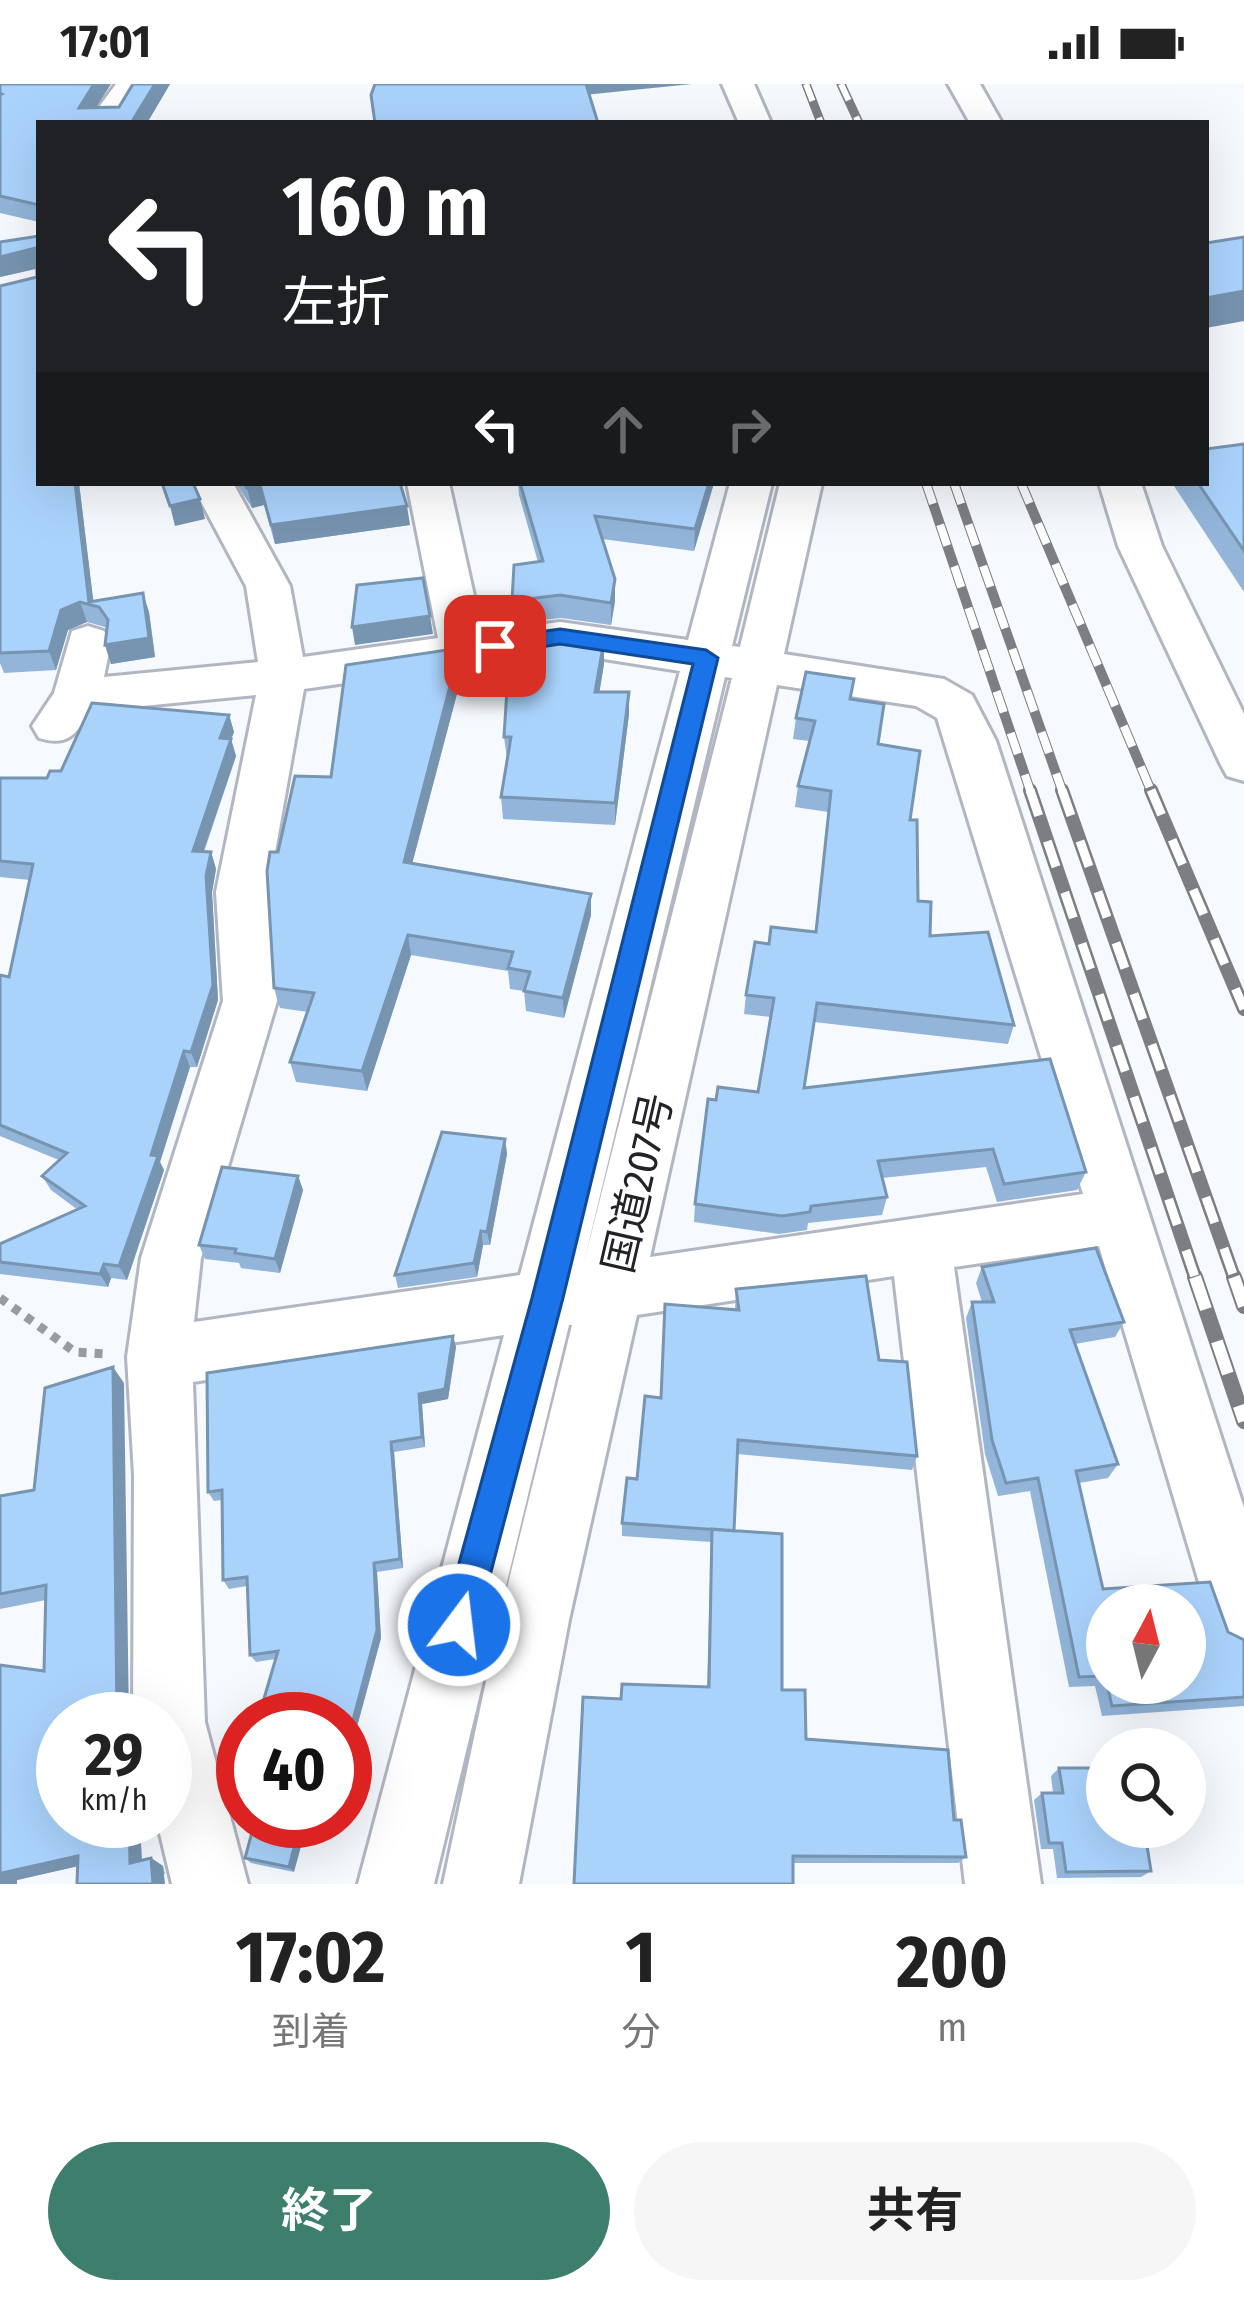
<!DOCTYPE html>
<html lang="ja">
<meta charset="utf-8">
<style>
:root{--surface:#fff;--page:#f6f6f6;--text:#222;--muted:#767676;--accent:#3e7e6c}
body{margin:0;font-family:"Fira Sans Condensed","Noto Sans JP",sans-serif;background:var(--page);color:var(--text);height:100vh;display:flex;flex-direction:column;font-size:45px;white-space:nowrap}
*{box-sizing:border-box;margin:0}
p{font-size:39px;color:var(--muted)}
.icon{flex:none;width:66px;height:66px;fill:none;stroke:currentColor;stroke-width:2;stroke-linecap:round;stroke-linejoin:round}
.map{position:relative;height:1800px;overflow:hidden}
.sheet{display:flex;flex-direction:column;background:var(--surface);flex:1}
.sheet>*{flex:none}
.hud{position:absolute;left:36px;top:36px;width:1173px;height:366px;border-radius:0px;box-shadow:0 12px 48px #0002;background:#202124;color:#fff;overflow:hidden}
.needle{width:78px;rotate:7deg}
.controls{position:absolute;left:1086px;top:1500px;display:grid;gap:24px}
.controls a{display:grid;place-items:center;width:120px;height:120px;border-radius:50%;background:var(--surface);box-shadow:0 12px 48px #0002;font-size:60px}
.speed{position:absolute;left:36px;top:1608px;display:flex;gap:24px;font-size:60px;font-weight:700;text-align:center}
.speed>*{display:grid;place-content:center;width:156px;height:156px;border-radius:50%;background:var(--surface);box-shadow:0 12px 48px #0002;line-height:1}
.speed small{font-size:30px;font-weight:400}
.speed .limit{border:18px solid #d22;background:#fff;color:#111}
.pin{position:absolute;display:grid;place-items:center;width:102px;height:102px;color:#fff;margin:-51px;border-radius:24px;box-shadow:0 6px 18px #0006}
.me{position:absolute;width:132px;margin:-66px;rotate:15deg;stroke-linejoin:round;filter:drop-shadow(0 0 9px #0008)}
.turn{display:flex;align-items:center;gap:42px;height:252px;padding:0 48px;font-size:54px}
.turn .icon{width:156px;height:156px;stroke-width:2.5}
.turn b{display:block;font-size:84px;line-height:102px}
.lanes{display:flex;align-items:center;height:114px;padding:0 48px;background:#0003;justify-content:center;gap:60px;direction:ltr}
.lanes .off{opacity:.35}
.eta{display:flex;justify-content:space-evenly;align-items:center;height:204px;text-align:center}
.eta b{font-size:72px;font-weight:700;line-height:84px}
.button{display:flex;gap:24px;margin-top:auto;padding:24px 48px}
.button a{flex:1;height:138px;border-radius:72px;background:var(--accent);color:#fff;font-size:48px;font-weight:700;line-height:138px;text-align:center}
.button a+a{background:var(--page);color:var(--text)}
.status{display:flex;justify-content:space-between;align-items:center;height:84px;padding:0 60px;background:var(--surface);direction:ltr}
.status svg{height:33px;fill:currentColor}
.map>svg:first-child{display:block}
.lines{fill:none;stroke-linecap:round;stroke-linejoin:round}
.minor-casing{stroke:#b1b6c2;stroke-width:6}
.path{stroke:#989ba0;stroke-width:9;stroke-dasharray:8 8;stroke-linecap:butt}
.minor{fill:#fff;fill-rule:evenodd}
.rail-far3-casing{stroke:#7c7e83;stroke-width:9}
.rail-far2-casing{stroke:#7c7e83;stroke-width:10}
.rail-far1-casing{stroke:#7c7e83;stroke-width:14}
.rail-casing{stroke:#7c7e83;stroke-width:16}
.rail-far3{stroke:#fff;stroke-width:6;stroke-dasharray:18;stroke-linecap:butt}
.rail-far2{stroke:#fff;stroke-width:8;stroke-dasharray:22;stroke-linecap:butt}
.rail-far1{stroke:#fff;stroke-width:9;stroke-dasharray:27;stroke-linecap:butt}
.rail{stroke:#fff;stroke-width:12;stroke-dasharray:34;stroke-linecap:butt}
.wall{fill:#92b5d9}
.shaded-wall{fill:#7794b0}
.building{fill:#aad3fc;stroke:#7794b0;stroke-width:3;fill-rule:evenodd}
.route{fill:#1a73e8;stroke:#114b97;stroke-width:3}
.labels{text-anchor:middle;stroke-width:9;stroke-linejoin:round;paint-order:stroke}
.street-label{font-size:42px;fill:#212328;stroke:#fff}
</style>
<div class="status"><b>17:01</b><svg viewBox="0 0 49 12"><path d="M0 12V9h3v3zM5 12V6h3v6zM10 12V3h3v9zM15 12V0h3v12zM26 1h20v11H26zM47 4h2v5h-2z"/></svg></div>
<div class="map">
<svg width="1244" height="1800" viewBox="0 0 1244 1800">
<rect width="100%" height="100%" fill="#f6f9fe"/>
<g class="lines">
<g class="minor-casing">
<path id="minor" d="M 116,0 L 148,0 L 120,39 L 87,39 Z
M 722,0 L 754,0 L 771,39 L 739,39 Z
M 948,0 L 980,0 L 1002,39 L 970,39 Z
M 191,399 L 233,399 L 290,502 L 303,573 L 438,554 L 407,399 L 449,399 L 482,548 L 560,538 L 688,556 L 730,399 L 772,399 L 732,562 L 740,563 L 780,399 L 822,399 L 784,570 L 944,595 L 972,611 L 996,657 L 1244,1424 L 1244,1567 L 1219,1557 L 1209,1532 L 1099,1162 L 954,1183 L 1041,1800 L 965,1800 L 894,1192 L 637,1231 L 569,1536 L 519,1800 L 443,1800 L 499,1536 L 572,1241 L 569,1241 L 434,1800 L 358,1800 L 504,1251 L 193,1298 L 205,1638 L 248,1800 L 172,1800 L 157,1737 L 165,1737 L 165,1635 L 133,1635 L 134,1391 L 127,1273 L 141,1174 L 223,917 L 216,808 L 256,611 L 91,627 C 76,650 68,663 39,654 L 32,642 L 54,609 L 72,547 L 88,542 L 104,547 L 111,558 L 104,593 L 258,578 L 246,502 ZM 560,568 L 680,587 L 520,1191 L 194,1238 L 201,1174 L 277,917 L 268,808 L 304,605 ZM 725,593 L 732,594 L 583,1182 ZM 777,601 L 916,622 L 937,634 L 1083,1110 L 650,1173 Z
M 1099,399 L 1141,399 L 1162,462 L 1244,630 L 1244,697 L 1227,692 L 1220,679 L 1118,462 Z"/>
</g>
<path class="path" d="M 0,1214 L 75,1268 L 107,1270"/>
<use href="#minor" class="minor"/>
<g class="rail-far3-casing">
<path id="rail-far3" d="M 806,0 L 821,39
M 841,0 L 859,39"/>
</g>
<g class="rail-far2-casing">
<path id="rail-far2" d="M 926,399 L 1031,709
M 954,399 L 1063,709
M 1021,399 L 1152,709"/>
</g>
<g class="rail-far1-casing">
<path id="rail-far1" d="M 1030,706 L 1196,1196
M 1062,706 L 1235,1196
M 1151,706 L 1244,925"/>
</g>
<g class="rail-casing">
<path id="rail" d="M 1195,1193 L 1244,1337
M 1234,1193 L 1244,1222"/>
</g>
<use href="#rail-far3" class="rail-far3"/>
<use href="#rail-far2" class="rail-far2"/>
<use href="#rail-far1" class="rail-far1"/>
<use href="#rail" class="rail"/>
</g>
<path class="wall" d="M 0,0 L 96,23 L 119,23 L 133,0 L 170,0 L 147,39 L 39,39 L 39,138 L 0,129 Z
M 39,152 L 39,399 L 79,399 L 93,517 L 149,528 L 155,573 L 111,580 L 105,561 L 107,545 L 105,543 L 87,538 L 68,546 L 56,586 L 4,589 L 0,579 L 0,202 L 37,193 L 36,185 L 0,193 L 0,158 Z
M 1244,360 L 1244,508 L 1172,399 L 1206,399 Z
M 236,399 L 400,399 L 410,441 L 275,460 L 264,421 L 252,424 Z
M 518,399 L 714,399 L 694,467 L 602,455 L 615,517 L 611,541 L 561,534 L 513,539 L 512,517 L 538,478 L 519,411 Z
M 604,557 L 604,580 L 599,608 L 629,630 L 615,741 L 503,735 L 501,713 L 507,675 L 504,653 Z
M 463,587 L 412,780 L 591,810 L 591,831 L 564,934 L 526,927 L 524,907 L 510,905 L 508,887 L 411,871 L 367,1007 L 296,998 L 290,978 L 308,928 L 280,924 L 274,904 L 278,768 L 331,693 Z
M 850,615 L 878,660 L 910,736 L 918,817 L 930,852 L 1014,941 L 1008,960 L 814,938 L 804,1004 L 1086,1088 L 1077,1106 L 997,1118 L 986,1083 L 882,1094 L 887,1113 L 882,1131 L 808,1139 L 807,1146 L 779,1150 L 694,1138 L 695,1120 L 716,1016 L 758,1008 L 770,933 L 744,930 L 746,911 L 769,860 L 815,848 L 828,728 L 795,723 L 798,702 L 809,657 L 793,655 L 796,634 Z
M 229,631 L 234,648 L 231,655 L 236,672 L 204,768 L 211,768 L 216,785 L 212,808 L 218,916 L 197,983 L 190,983 L 160,1078 L 164,1086 L 127,1196 L 111,1194 L 108,1203 L 0,1190 L 0,1160 L 78,1126 L 51,1106 L 42,1092 L 59,1076 L 0,1052 L 0,891 L 9,893 L 30,796 L 0,793 L 0,694 L 47,694 L 61,687 Z
M 505,1055 L 507,1070 L 490,1161 L 483,1161 L 477,1193 L 398,1204 L 395,1191 Z
M 298,1092 L 303,1106 L 280,1189 L 241,1184 L 239,1179 L 205,1175 L 199,1161 Z
M 982,1183 L 1124,1238 L 1115,1253 L 1075,1260 L 1118,1380 L 1108,1394 L 1079,1399 L 1103,1505 L 1228,1548 L 1244,1556 L 1244,1622 L 1102,1632 L 1095,1602 L 1069,1603 L 1030,1407 L 998,1412 L 985,1370 L 966,1234 L 972,1218 L 982,1218 L 976,1199 Z
M 736,1205 L 879,1276 L 917,1372 L 912,1386 L 737,1370 L 734,1447 L 782,1606 L 806,1655 L 954,1736 L 966,1773 L 958,1779 L 793,1779 L 621,1615 L 707,1603 L 711,1458 L 622,1452 L 622,1439 L 661,1314 L 735,1226 Z
M 453,1252 L 456,1263 L 448,1315 L 422,1320 L 425,1363 L 394,1368 L 403,1484 L 377,1488 L 381,1554 L 345,1687 L 345,1635 L 275,1575 L 256,1578 L 250,1571 L 247,1502 L 229,1505 L 223,1496 L 222,1416 L 214,1417 L 208,1408 Z
M 124,1299 L 63,1737 L 140,1737 L 142,1776 L 151,1774 L 163,1782 L 165,1790 L 78,1782 L 17,1796 L 17,1800 L 0,1800 L 44,1587 L 46,1516 L 0,1525 L 0,1412 L 34,1406 Z
M 1059,1684 L 1151,1787 L 1141,1793 L 1057,1794 L 1053,1765 L 1041,1765 L 1034,1716 L 1042,1709 L 1053,1709 L 1051,1692 Z
M 255,1737 L 294,1788 L 251,1779 L 245,1774 Z"/>
<path class="shaded-wall" d="M 94,0 L 111,0 L 86,39 L 79,24 Z
M 155,0 L 170,0 L 147,39 L 131,39 Z
M 583,0 L 692,0 L 584,11 Z
M 36,164 L 39,184 L 0,193 L 0,173 Z
M 1244,207 L 1244,237 L 1206,244 L 1206,214 Z
M 75,399 L 79,399 L 94,522 L 91,521 Z
M 709,399 L 714,399 L 694,467 L 695,445 Z
M 260,401 L 264,421 L 252,424 L 247,404 Z
M 200,415 L 205,435 L 175,442 L 170,422 Z
M 407,422 L 410,441 L 275,460 L 271,441 Z
M 615,495 L 615,517 L 611,541 L 611,519 Z
M 143,509 L 149,528 L 155,573 L 111,580 L 105,561 Z
M 80,518 L 87,538 L 68,546 L 56,586 L 49,567 L 61,526 Z
M 430,532 L 433,550 L 355,561 L 352,543 Z
M 604,557 L 604,580 L 596,630 L 595,608 Z
M 460,564 L 463,587 L 407,799 L 404,778 Z
M 629,608 L 629,630 L 615,741 L 615,719 Z
M 229,631 L 234,648 L 225,671 L 220,654 Z
M 231,655 L 236,672 L 198,783 L 193,767 Z
M 211,768 L 216,785 L 212,808 L 218,916 L 197,983 L 191,968 L 206,792 Z
M 591,810 L 591,831 L 564,934 L 563,914 Z
M 408,851 L 411,871 L 367,1007 L 362,987 Z
M 184,967 L 190,983 L 160,1078 L 164,1086 L 127,1196 L 119,1182 L 151,1071 Z
M 505,1055 L 507,1070 L 490,1161 L 487,1148 Z
M 298,1092 L 303,1106 L 280,1189 L 275,1175 Z
M 481,1147 L 483,1161 L 477,1193 L 474,1179 Z
M 104,1180 L 111,1194 L 108,1203 L 100,1190 Z
M 453,1252 L 456,1263 L 448,1315 L 422,1320 L 425,1363 L 422,1353 L 419,1310 Z
M 113,1283 L 124,1299 L 129,1635 L 117,1635 Z
M 391,1358 L 394,1368 L 403,1484 L 400,1475 Z
M 374,1479 L 377,1488 L 381,1554 L 345,1687 L 345,1666 Z
M 129,1737 L 140,1737 L 142,1786 L 130,1779 Z
M 301,1737 L 308,1737 L 294,1788 L 289,1783 Z
M 78,1772 L 92,1779 L 17,1796 L 17,1800 L 2,1800 L 2,1789 Z
M 151,1774 L 163,1782 L 165,1800 L 153,1800 Z"/>
<path class="building" d="M 0,0 L 94,0 L 79,24 L 119,23 L 133,0 L 155,0 L 131,39 L 39,39 L 39,121 L 0,112 L 0,11 L 2,10 L 0,9 Z
M 375,0 L 586,0 L 598,39 L 375,39 L 371,11 Z
M 39,152 L 39,399 L 75,399 L 89,518 L 143,509 L 149,554 L 105,561 L 108,536 L 99,523 L 80,518 L 61,526 L 49,567 L 0,569 L 0,202 L 37,193 L 36,164 L 0,173 L 0,158 Z
M 1244,153 L 1244,207 L 1206,214 L 1206,159 Z
M 1244,360 L 1244,467 L 1198,399 L 1206,399 L 1206,365 Z
M 162,399 L 193,399 L 200,415 L 170,422 Z
M 244,399 L 400,399 L 407,422 L 271,441 L 260,401 L 247,404 Z
M 520,399 L 709,399 L 695,445 L 595,432 L 615,495 L 611,519 L 560,511 L 512,517 L 514,481 L 543,477 Z
M 423,494 L 430,532 L 352,543 L 357,501 Z
M 559,550 L 604,557 L 595,608 L 629,608 L 615,719 L 501,713 L 511,653 L 504,653 L 510,557 Z
M 460,564 L 404,778 L 591,810 L 563,914 L 524,907 L 530,888 L 508,884 L 513,868 L 408,851 L 362,987 L 290,978 L 314,909 L 274,904 L 267,787 L 270,768 L 278,768 L 295,692 L 331,693 L 346,581 Z
M 806,588 L 854,595 L 850,615 L 884,620 L 878,660 L 920,667 L 910,736 L 917,736 L 918,817 L 931,818 L 930,852 L 988,848 L 1014,941 L 817,919 L 804,1004 L 1050,975 L 1086,1088 L 1004,1100 L 993,1065 L 878,1077 L 887,1113 L 811,1122 L 810,1128 L 782,1132 L 695,1120 L 708,1015 L 716,1016 L 718,1003 L 758,1008 L 774,914 L 746,911 L 755,858 L 769,860 L 771,843 L 816,848 L 831,707 L 798,702 L 815,637 L 796,634 Z
M 92,619 L 229,631 L 220,654 L 231,655 L 193,767 L 211,768 L 206,792 L 213,901 L 191,968 L 184,967 L 151,1071 L 158,1072 L 119,1182 L 104,1180 L 100,1190 L 0,1178 L 0,1160 L 85,1122 L 42,1092 L 67,1069 L 0,1041 L 0,891 L 9,893 L 33,780 L 0,777 L 0,694 L 47,694 L 50,687 L 61,687 Z
M 442,1048 L 505,1055 L 487,1148 L 481,1147 L 474,1179 L 395,1191 Z
M 222,1083 L 298,1092 L 275,1175 L 235,1169 L 236,1165 L 199,1161 Z
M 1096,1164 L 1124,1238 L 1070,1246 L 1118,1380 L 1076,1387 L 1103,1505 L 1210,1498 L 1228,1548 L 1244,1556 L 1244,1613 L 1112,1622 L 1105,1592 L 1079,1593 L 1038,1394 L 1006,1399 L 992,1356 L 972,1218 L 994,1218 L 982,1183 ZM 1107,1521 L 1185,1521 L 1185,1599 L 1107,1599 Z
M 866,1192 L 879,1276 L 907,1278 L 917,1372 L 738,1356 L 734,1447 L 622,1439 L 627,1394 L 637,1395 L 645,1312 L 661,1314 L 665,1220 L 739,1226 L 736,1205 Z
M 453,1252 L 445,1305 L 419,1310 L 422,1353 L 391,1358 L 400,1475 L 374,1479 L 377,1546 L 345,1666 L 345,1635 L 258,1635 L 278,1567 L 250,1571 L 247,1493 L 223,1496 L 222,1406 L 208,1408 L 207,1289 Z
M 113,1283 L 117,1635 L 63,1635 L 63,1737 L 129,1737 L 130,1779 L 151,1774 L 153,1800 L 77,1800 L 78,1772 L 2,1789 L 2,1800 L 0,1800 L 0,1581 L 44,1587 L 46,1501 L 0,1510 L 0,1412 L 34,1406 L 45,1304 Z
M 712,1445 L 782,1450 L 782,1606 L 805,1606 L 806,1655 L 948,1666 L 954,1736 L 961,1736 L 966,1773 L 793,1772 L 793,1800 L 574,1800 L 583,1613 L 621,1615 L 622,1600 L 709,1603 Z
M 1059,1684 L 1107,1684 L 1107,1743 L 1144,1743 L 1151,1787 L 1066,1788 L 1062,1759 L 1049,1759 L 1042,1709 L 1063,1709 Z
M 255,1737 L 301,1737 L 289,1783 L 245,1774 Z"/>
<path class="route" d="M 560,545 L 706,566 L 718,574 L 563,1214 L 477,1541 L 472,1554 L 459,1559 L 447,1554 L 442,1541 L 532,1214 L 693,580 L 560,560 L 495,570 L 484,562 L 495,554 Z"/>
<g class="labels">
<g class="street-label">
<text transform="translate(637 1099) rotate(-77)" y="15">国道207号</text>
</g>
</g>
</svg>
<div class="controls">
<a><svg class="needle" viewBox="-14 -14 28 28"><path d="M0-13l5 13h-10z" fill="#e53935"/><path d="M0 13l5-13h-10z" fill="#767676"/></svg></a>
<a><svg class="icon" aria-label="search" viewBox="0 0 24 24"><circle cx="10" cy="10" r="6"/><path d="M15 15l6 6"/></svg></a>
</div>
<div class="speed"><div>29<small>km/h</small></div><div class="limit">40</div></div>
<div class="pin" style="left:495px;top:562px;background:#d93025"><svg class="icon" aria-label="arrive" viewBox="0 0 24 24"><path d="M6 21V4h12l-3 4 3 4H6"/></svg></div>
<svg class="me" style="left:459px;top:1541px" viewBox="-20 -20 40 40"><circle r="17" fill="#1a73e8" stroke="#fff" stroke-width="3"/><path d="M0-11L8 9 0 5-8 9z" fill="#fff"/></svg>
<div class="hud">
<div class="turn"><svg class="icon" aria-label="left" viewBox="0 0 24 24"><path d="M17 20v-9H6M10 6l-5 5 5 5"/></svg><div><b>160 m</b>左折</div></div>
<div class="lanes"><svg class="icon" aria-label="left" viewBox="0 0 24 24"><path d="M17 20v-9H6M10 6l-5 5 5 5"/></svg><svg class="icon off" aria-label="ahead" viewBox="0 0 24 24"><path d="M12 20V5M6 11l6-6 6 6"/></svg><svg class="icon off" aria-label="right" viewBox="0 0 24 24"><path d="M7 20v-9h11M14 6l5 5-5 5"/></svg></div>
</div>
</div>
<section class="sheet">
<div class="eta">
<div><b>17:02</b><p>到着</p></div>
<div><b>1</b><p>分</p></div>
<div><b>200</b><p>m</p></div>
</div>
<div class="button"><a>終了</a><a>共有</a></div>
</section>
